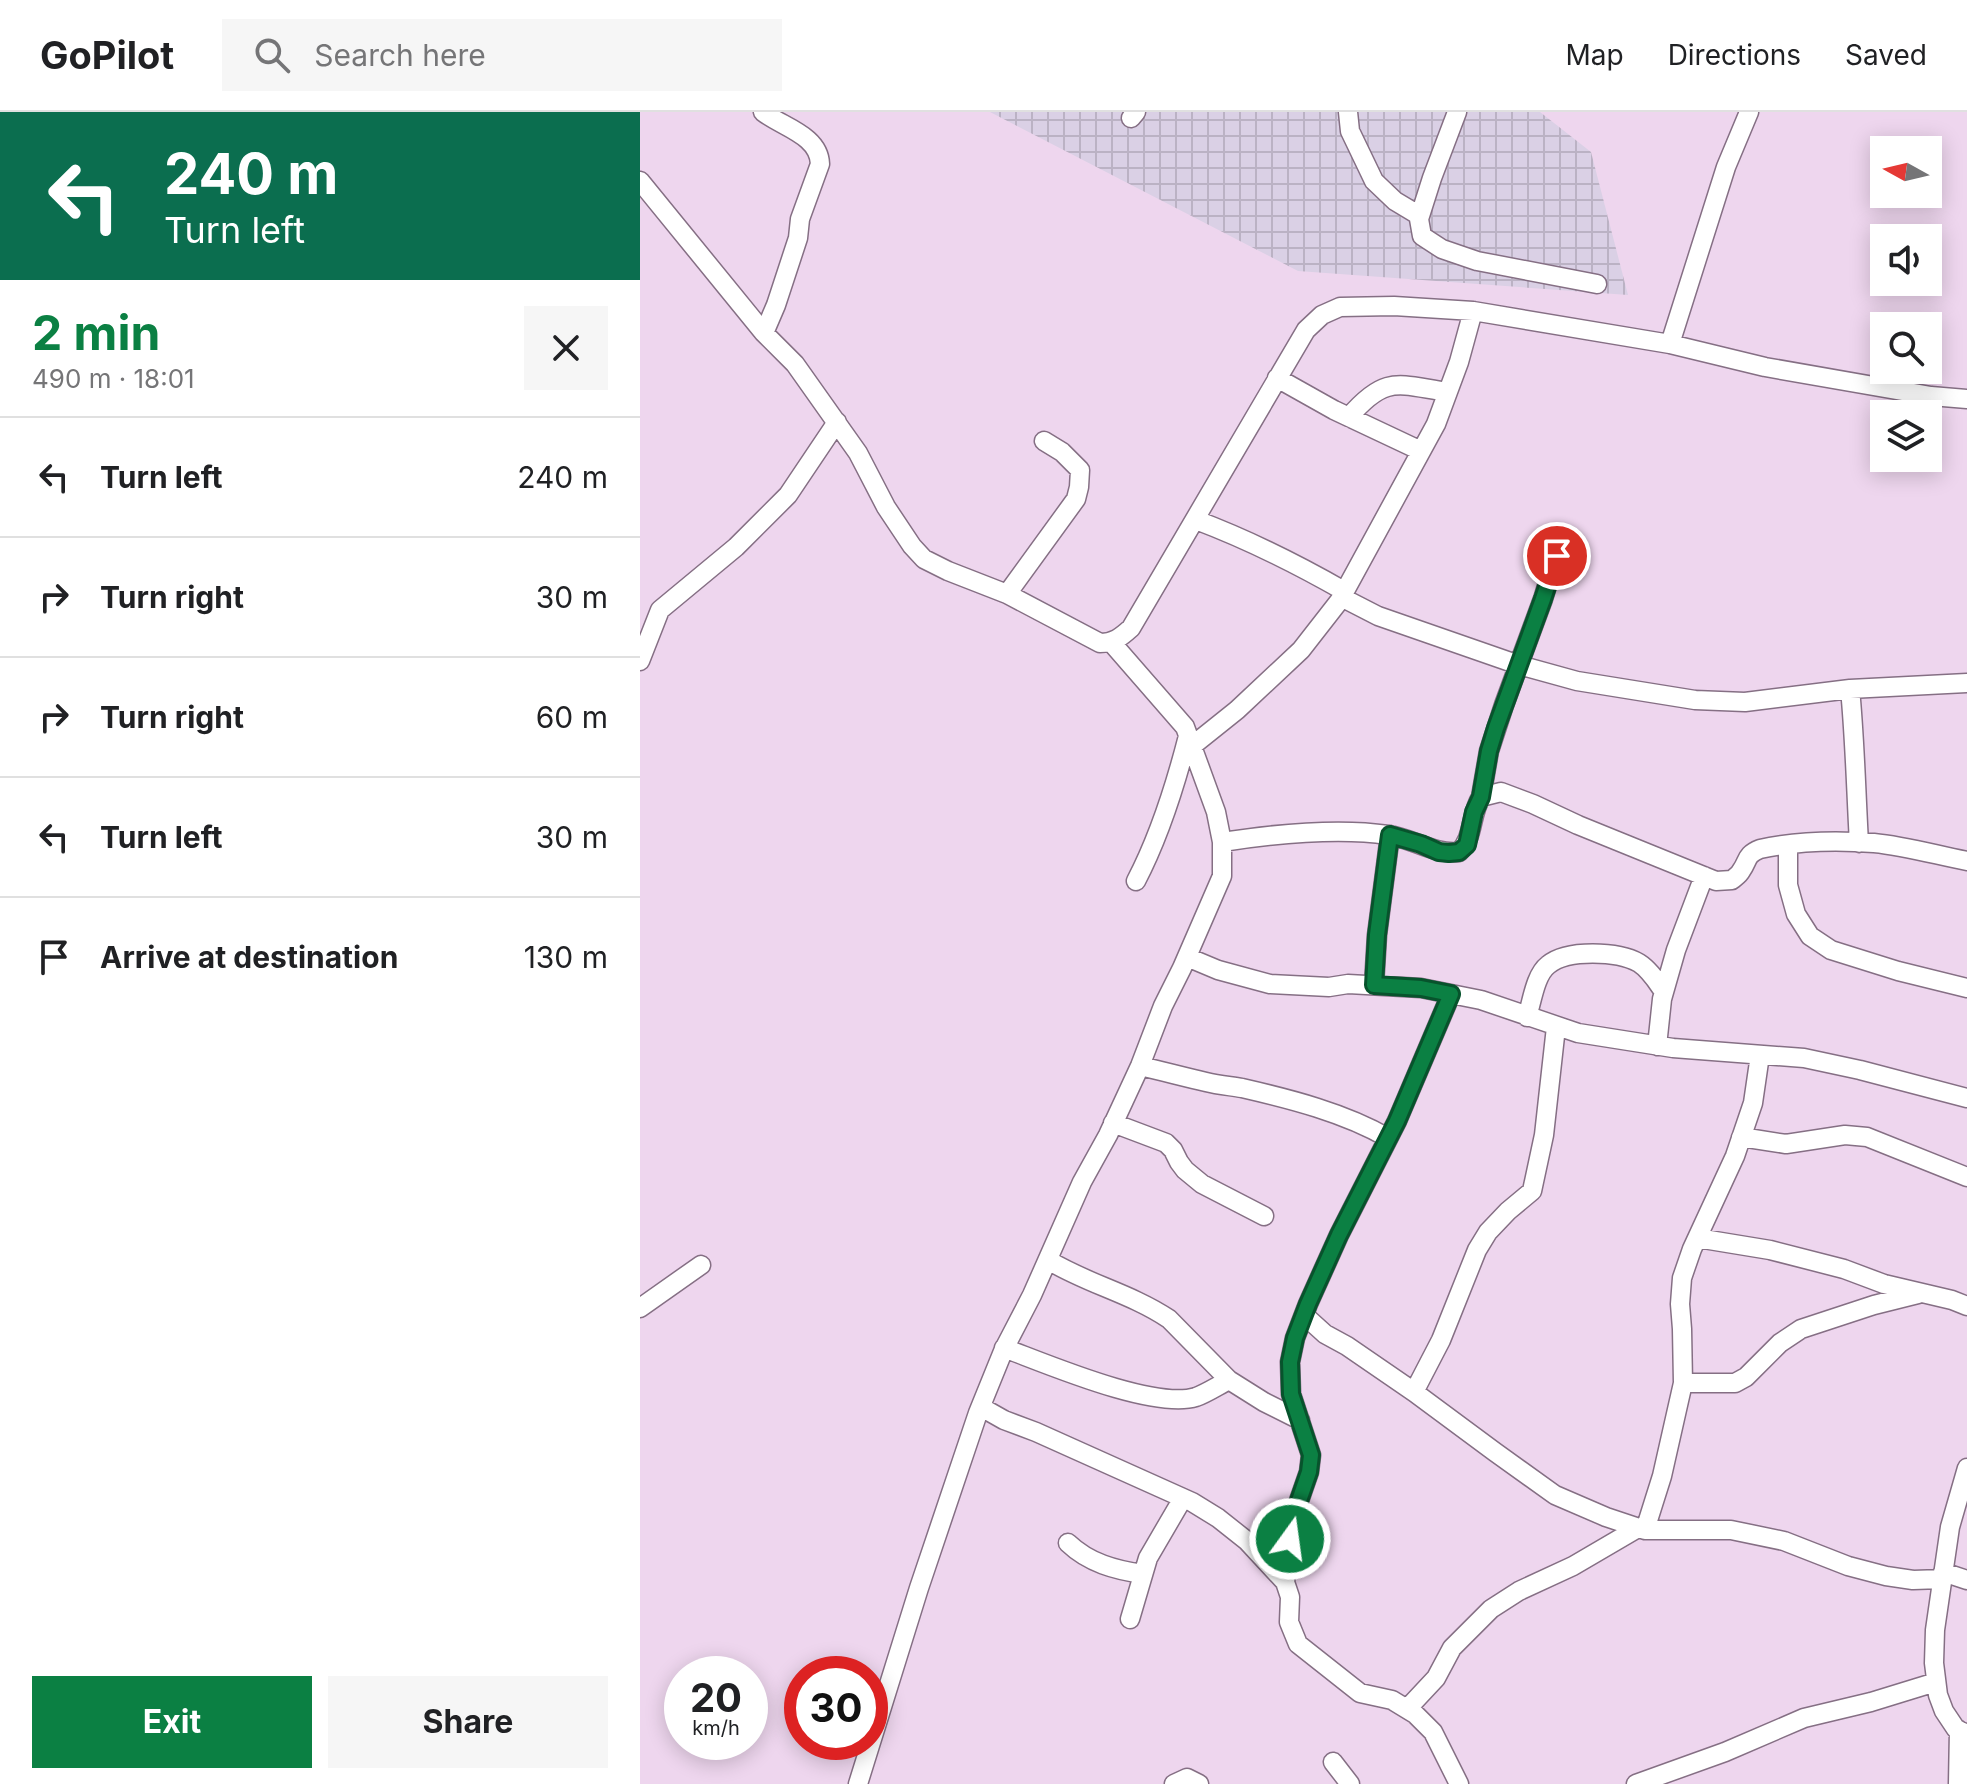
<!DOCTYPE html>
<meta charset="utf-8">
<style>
:root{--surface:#fff;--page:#f6f6f6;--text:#202124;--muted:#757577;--line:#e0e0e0;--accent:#0b8043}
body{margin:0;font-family:Inter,sans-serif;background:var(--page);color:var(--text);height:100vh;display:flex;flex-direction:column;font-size:30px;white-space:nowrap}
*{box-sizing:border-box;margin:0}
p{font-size:26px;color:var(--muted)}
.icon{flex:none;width:44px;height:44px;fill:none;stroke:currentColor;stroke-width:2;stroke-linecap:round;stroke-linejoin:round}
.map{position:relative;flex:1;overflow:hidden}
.sheet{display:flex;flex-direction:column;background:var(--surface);width:640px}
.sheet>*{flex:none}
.top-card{background:#0b6e4f;color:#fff;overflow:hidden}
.needle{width:52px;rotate:278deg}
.tools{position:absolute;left:1230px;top:24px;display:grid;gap:16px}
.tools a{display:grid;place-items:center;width:72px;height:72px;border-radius:0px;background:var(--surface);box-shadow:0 4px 20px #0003;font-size:40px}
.speed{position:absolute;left:24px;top:1544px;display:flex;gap:16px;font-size:40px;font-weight:700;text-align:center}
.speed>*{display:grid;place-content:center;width:104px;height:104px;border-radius:50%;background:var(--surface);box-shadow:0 4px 20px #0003;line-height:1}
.speed small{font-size:20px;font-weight:400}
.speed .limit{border:12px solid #d22;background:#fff;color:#111}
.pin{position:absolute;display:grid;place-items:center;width:68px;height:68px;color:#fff;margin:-34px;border:4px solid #fff;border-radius:50%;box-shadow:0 2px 8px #0007}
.me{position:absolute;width:88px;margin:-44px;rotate:14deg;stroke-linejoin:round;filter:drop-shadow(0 0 6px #0008)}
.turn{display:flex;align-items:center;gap:28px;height:168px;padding:0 32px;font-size:36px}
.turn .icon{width:104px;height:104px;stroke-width:2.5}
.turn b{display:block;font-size:56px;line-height:68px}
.round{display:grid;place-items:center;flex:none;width:84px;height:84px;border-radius:0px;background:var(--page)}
.headline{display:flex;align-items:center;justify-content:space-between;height:136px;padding:0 32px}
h1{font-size:48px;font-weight:700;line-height:60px;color:var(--accent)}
.primary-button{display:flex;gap:16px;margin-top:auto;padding:16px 32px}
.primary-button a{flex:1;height:92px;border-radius:0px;background:var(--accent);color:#fff;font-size:32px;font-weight:700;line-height:92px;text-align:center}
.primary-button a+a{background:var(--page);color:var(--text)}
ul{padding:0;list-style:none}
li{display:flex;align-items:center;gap:24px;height:120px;padding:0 32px;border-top:2px solid var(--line)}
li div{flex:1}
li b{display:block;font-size:30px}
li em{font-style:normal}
header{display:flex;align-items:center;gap:48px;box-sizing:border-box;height:112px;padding:0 40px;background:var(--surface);border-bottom:2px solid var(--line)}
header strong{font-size:38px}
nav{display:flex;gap:44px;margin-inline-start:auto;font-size:28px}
.search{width:560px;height:72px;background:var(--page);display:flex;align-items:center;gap:20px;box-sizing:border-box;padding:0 28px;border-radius:0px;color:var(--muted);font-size:30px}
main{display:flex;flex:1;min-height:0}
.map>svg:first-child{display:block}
.industrial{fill:url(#industrial-grid)}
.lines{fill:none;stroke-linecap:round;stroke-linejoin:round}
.minor-casing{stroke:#856f84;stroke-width:21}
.minor{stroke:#fff;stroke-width:18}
.route-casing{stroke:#07532c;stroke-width:20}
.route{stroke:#0b8043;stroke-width:14}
</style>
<header>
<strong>GoPilot</strong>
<div class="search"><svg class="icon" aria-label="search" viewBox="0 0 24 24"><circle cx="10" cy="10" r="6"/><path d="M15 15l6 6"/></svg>Search here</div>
<nav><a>Map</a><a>Directions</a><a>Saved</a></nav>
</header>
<main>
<section class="sheet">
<div class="top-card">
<div class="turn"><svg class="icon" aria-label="left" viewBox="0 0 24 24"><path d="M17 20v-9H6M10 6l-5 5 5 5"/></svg><div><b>240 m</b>Turn left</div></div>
</div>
<div class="headline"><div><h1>2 min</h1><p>490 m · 18:01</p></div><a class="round"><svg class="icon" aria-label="close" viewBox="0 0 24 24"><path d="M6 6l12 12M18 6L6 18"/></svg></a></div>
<ul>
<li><svg class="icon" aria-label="left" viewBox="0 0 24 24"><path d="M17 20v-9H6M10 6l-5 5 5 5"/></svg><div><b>Turn left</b></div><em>240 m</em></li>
<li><svg class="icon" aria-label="right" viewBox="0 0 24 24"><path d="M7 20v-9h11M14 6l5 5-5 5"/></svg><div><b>Turn right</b></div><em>30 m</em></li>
<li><svg class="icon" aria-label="right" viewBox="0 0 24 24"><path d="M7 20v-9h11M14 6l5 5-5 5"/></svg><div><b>Turn right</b></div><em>60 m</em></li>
<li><svg class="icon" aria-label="left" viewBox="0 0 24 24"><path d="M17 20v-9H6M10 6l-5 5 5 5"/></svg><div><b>Turn left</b></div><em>30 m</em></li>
<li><svg class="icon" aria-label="arrive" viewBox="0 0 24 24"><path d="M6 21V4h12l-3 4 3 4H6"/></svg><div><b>Arrive at destination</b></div><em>130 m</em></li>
</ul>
<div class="primary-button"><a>Exit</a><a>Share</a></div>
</section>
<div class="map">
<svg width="1327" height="1672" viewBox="0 0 1327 1672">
<defs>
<pattern id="industrial-grid" width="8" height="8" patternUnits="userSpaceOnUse" patternTransform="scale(2)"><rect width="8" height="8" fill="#dad0e5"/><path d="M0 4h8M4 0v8" fill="none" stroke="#bbb2c4"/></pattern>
</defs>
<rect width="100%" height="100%" fill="#eed6ee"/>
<path class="industrial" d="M 350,0 L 900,0 L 951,40 L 988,183 L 658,159 Z"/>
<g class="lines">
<g class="minor-casing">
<path id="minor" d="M 123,0 C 142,15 179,23 180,52 L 160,107 L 158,126 L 136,193 L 124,221
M 708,0 L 710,19 L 734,69 L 755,89 L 780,104
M 817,0 L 792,66 L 779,107 L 782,124 L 802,137 L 837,149 L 957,172
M 491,6 L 496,0
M 0,69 L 124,221 L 155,252 L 218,341 L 246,395 L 272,434 L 284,447 L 308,459 L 367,482 L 460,531 C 474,531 481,525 491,516 L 666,218 L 682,203 L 700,195 L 754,194 L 833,199 L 1030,232 L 1125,255 L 1291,284 L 1327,287
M 1030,232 L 1086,55 L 1109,0
M 637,266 L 694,298 L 781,339
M 709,305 C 746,262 758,273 808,280
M 556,408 C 609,428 655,451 704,479
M 367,482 L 436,387 L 439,375 L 440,358 L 422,340 L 404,329
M 701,485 L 738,504 L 879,553 L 937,569 L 1055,588 L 1105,590 L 1210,577 L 1327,571
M 0,549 L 20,498 L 96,435 L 148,383 L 197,310
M 1210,577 C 1215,628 1216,679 1219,731
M 552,634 L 597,598 L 661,538 L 700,488 L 796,312 L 819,250 L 833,199
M 841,685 L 849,639 L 864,593 L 903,487 L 923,422
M 582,730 C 634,722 696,715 748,723 C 772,726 794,743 819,740 C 834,726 830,703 841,685 L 861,680 L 893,692 L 938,713 L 1076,769 L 1092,768 C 1095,765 1099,763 1101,759 C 1109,748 1105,743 1120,737 C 1157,729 1196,728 1234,731 C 1265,734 1296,743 1327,749
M 1148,733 L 1148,773 L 1156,802 L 1170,824 L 1191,838 L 1258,859 L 1327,876
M 496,769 C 519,725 536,671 548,624
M 547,845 L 578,858 L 630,872 L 689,875 L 708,872 L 781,876 L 841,888 L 938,921 L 1033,936 L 1164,946 L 1220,958 L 1327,986
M 734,873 L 737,823 L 750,723
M 887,905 C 892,890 895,863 908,853 C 927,837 978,839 999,851 C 1010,858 1017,870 1024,880
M 1017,934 L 1022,887 L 1036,838 L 1064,764
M 500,954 C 522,959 544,965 566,970 C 578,973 590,974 602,976 C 650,987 705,1001 748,1026
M 473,1011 L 526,1031 L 533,1038 L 539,1050 L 545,1058 L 562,1072 L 624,1104
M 1101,1025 L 1146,1032 L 1205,1023 L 1227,1025 L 1327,1065
M 1057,1126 L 1130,1138 L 1204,1157 L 1244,1172 L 1312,1188 L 1327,1194
M 408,1148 C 447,1172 490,1181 529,1207 L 589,1268 L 624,1290 L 660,1308
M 0,1196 L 61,1153
M 664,1203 L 685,1222 L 707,1234 L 774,1280 L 855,1340 L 915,1383 L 966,1405 L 1005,1418 L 1091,1418 L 1144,1429 L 1208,1454 L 1246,1464 L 1273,1468 L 1302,1467
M 364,1236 C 407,1252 514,1298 556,1285 C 567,1281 579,1273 589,1268
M 1043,1271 L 1095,1271 L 1106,1265 L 1140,1231 L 1161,1217 L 1234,1193 L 1278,1182
M 774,1280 L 801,1228 L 837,1138 L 848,1120 L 868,1099 L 892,1079 L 904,1023 L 916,915
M 341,1295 L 364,1308 L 396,1320 L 552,1390 L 578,1406 L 607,1429 L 645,1470 L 650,1485 L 649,1510 L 658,1532 L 720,1581 L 752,1588 L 775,1602 L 793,1620 L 819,1672
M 1327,1356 L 1310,1415 L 1295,1518 L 1294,1551 L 1298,1583 L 1304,1599 L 1316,1617 L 1327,1622
M 1005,1418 L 1022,1364 L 1043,1271 L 1042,1217 L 1040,1192 L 1042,1166 L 1052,1137 L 1095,1044 L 1113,991 L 1120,943
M 428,1431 C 449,1451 475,1458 503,1462
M 1303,1460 L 1327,1468
M 645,1470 L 653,1406 L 669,1360 L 671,1343 L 651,1282 L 650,1250 L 655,1226 L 668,1192 L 699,1123 L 757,1009 L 811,882
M 490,1507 L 508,1446 L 543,1386
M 767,1597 L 796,1566 L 812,1536 L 851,1497 L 879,1479 L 933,1454 L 998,1416
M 693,1650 L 710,1672
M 218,1672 L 279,1476 L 338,1301 L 364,1237 L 392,1183 L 442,1070 L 468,1023 L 500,954 L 523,894 L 542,856 L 582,764 L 582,730 L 576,700 L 545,615 L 471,530
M 534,1672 L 547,1666 L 559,1672
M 996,1672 L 1085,1640 L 1164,1606 L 1231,1590 L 1296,1570
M 1318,1672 L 1319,1618"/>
</g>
<use href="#minor" class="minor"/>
</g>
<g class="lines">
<g class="route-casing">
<path id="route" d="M 650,1427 L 653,1406 L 669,1360 L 671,1343 L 651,1282 L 650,1250 L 655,1226 L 668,1192 L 699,1123 L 757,1009 L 811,882 L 781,876 L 734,873 L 737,823 L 750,723 L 781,732 L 799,740 L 809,741 L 819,740 L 827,733 L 834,700 L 841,685 L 849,639 L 856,616 L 903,487 L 917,444"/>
</g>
<use href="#route" class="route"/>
</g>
</svg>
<div class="tools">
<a><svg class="needle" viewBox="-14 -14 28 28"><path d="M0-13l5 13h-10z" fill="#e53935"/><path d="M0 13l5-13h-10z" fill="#757577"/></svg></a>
<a><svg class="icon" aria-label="sound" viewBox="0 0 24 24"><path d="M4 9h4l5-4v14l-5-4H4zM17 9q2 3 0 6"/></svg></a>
<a><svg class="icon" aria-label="search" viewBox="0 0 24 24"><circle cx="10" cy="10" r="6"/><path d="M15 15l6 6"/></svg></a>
<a><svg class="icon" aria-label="layers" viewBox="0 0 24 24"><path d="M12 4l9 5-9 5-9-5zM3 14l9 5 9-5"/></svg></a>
</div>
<div class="speed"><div>20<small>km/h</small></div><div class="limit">30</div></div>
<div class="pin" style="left:917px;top:444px;background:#d93025"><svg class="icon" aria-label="arrive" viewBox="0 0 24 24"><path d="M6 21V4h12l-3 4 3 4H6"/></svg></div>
<svg class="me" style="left:650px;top:1427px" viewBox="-20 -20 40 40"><circle r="17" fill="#0b8043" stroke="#fff" stroke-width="3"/><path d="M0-11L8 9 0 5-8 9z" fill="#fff"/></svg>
</div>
</main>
